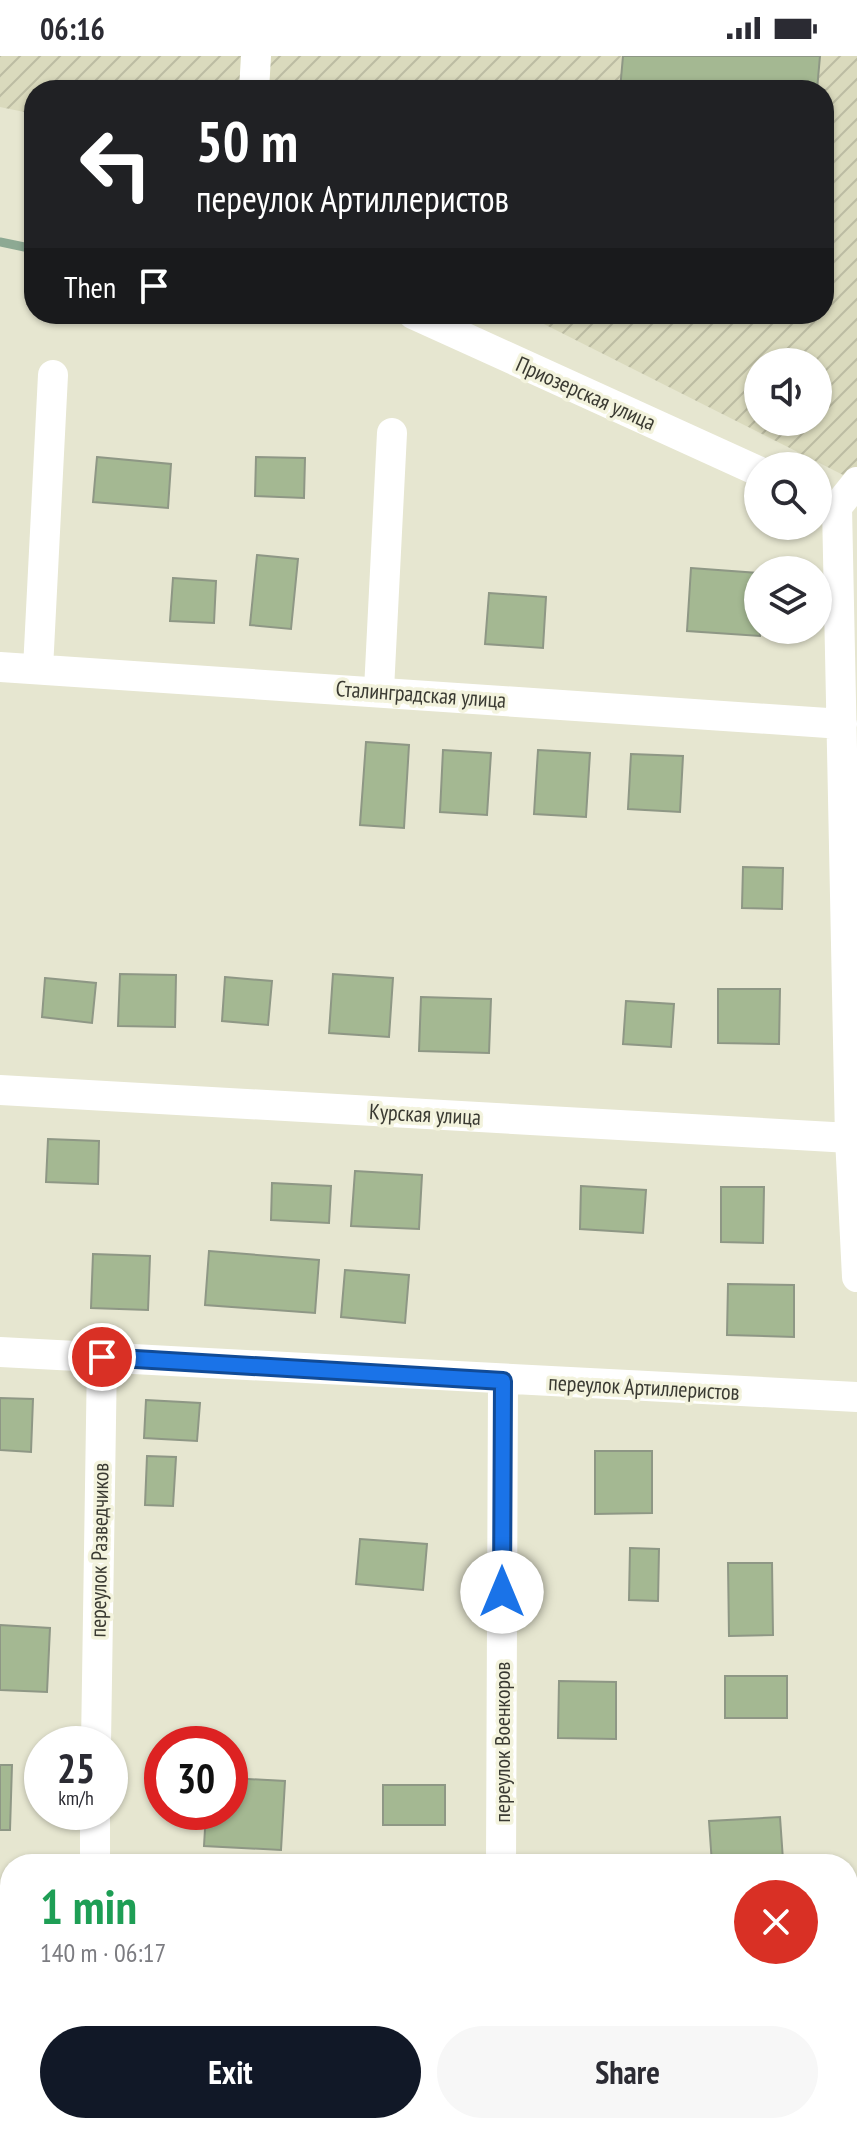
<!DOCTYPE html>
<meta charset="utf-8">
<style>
:root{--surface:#fff;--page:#f7f7f7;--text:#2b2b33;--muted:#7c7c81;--accent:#111827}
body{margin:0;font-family:"PT Sans Narrow",sans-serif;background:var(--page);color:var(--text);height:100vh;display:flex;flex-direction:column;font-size:30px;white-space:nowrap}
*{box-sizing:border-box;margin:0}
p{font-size:26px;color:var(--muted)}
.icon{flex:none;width:44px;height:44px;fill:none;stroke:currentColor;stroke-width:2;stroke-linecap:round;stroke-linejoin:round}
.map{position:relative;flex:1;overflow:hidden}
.sheet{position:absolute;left:0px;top:1798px;width:858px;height:280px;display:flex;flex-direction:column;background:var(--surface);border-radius:32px 32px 0 0;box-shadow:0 2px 6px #0004}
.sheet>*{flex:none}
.banner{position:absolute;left:24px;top:24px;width:810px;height:244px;border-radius:32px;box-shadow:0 2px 6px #0004;background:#202124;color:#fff;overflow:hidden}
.tools{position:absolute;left:744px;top:292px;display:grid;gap:16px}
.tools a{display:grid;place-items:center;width:88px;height:88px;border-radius:50%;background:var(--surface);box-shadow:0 2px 6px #0004;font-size:40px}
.speed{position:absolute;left:24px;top:1670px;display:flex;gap:16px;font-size:40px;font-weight:700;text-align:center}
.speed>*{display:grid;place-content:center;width:104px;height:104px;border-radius:50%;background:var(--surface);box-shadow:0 2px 6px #0004;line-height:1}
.speed small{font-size:20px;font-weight:400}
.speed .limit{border:12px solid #d22;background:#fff;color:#111}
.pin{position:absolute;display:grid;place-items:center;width:68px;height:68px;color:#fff;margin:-34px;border:4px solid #fff;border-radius:50%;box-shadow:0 2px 8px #0007}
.me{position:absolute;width:88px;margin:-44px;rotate:0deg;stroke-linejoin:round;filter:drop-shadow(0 0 6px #0008)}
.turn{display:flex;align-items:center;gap:28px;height:168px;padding:0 40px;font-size:36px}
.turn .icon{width:104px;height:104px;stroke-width:2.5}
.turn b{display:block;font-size:56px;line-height:68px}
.then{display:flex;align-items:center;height:76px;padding:0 40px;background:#0003;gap:16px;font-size:30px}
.round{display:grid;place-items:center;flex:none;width:84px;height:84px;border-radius:42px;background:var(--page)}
.headline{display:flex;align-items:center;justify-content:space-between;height:136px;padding:0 40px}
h1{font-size:48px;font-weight:700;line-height:60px;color:#1e9e55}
.cta{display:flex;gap:16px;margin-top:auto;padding:16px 40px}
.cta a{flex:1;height:92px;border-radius:48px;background:var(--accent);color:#fff;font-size:32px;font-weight:700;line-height:92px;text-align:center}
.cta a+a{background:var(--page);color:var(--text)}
.status{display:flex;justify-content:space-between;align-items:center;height:56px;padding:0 40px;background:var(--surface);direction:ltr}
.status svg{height:22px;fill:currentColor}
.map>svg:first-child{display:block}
.industrial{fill:url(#industrial-furrows);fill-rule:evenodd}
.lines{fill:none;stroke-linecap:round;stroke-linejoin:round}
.stream{stroke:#8da993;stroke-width:9}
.building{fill:#a4b892;stroke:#8e9785;stroke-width:2}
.minor{stroke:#fff;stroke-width:30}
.route-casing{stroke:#114b97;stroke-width:20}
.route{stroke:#1a73e8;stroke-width:14}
.labels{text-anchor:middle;stroke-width:7;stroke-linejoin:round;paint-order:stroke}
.street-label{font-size:22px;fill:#3a3a32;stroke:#f3f3dd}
</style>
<div class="status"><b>06:16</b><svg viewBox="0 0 49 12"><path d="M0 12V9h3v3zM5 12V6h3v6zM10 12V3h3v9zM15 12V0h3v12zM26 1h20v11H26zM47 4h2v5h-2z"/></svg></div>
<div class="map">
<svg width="857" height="2078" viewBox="0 0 857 2078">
<defs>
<pattern id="industrial-furrows" width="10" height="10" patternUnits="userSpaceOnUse" patternTransform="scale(2)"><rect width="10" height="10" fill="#dadabd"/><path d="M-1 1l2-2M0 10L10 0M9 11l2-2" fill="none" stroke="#bcbca3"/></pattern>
</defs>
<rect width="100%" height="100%" fill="#e6e6d0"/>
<path class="industrial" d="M 0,0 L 857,0 L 857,426 L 524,258 L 824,258 L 824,34 L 34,34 L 34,58 L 0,51 ZM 758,306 L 818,306 L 818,366 L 758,366 Z"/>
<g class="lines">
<path class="stream" d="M 0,186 L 34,193"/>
</g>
<path class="building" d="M 623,0 L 820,0 L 817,34 L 620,34 Z
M 97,401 L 171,408 L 168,452 L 93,446 Z
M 256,401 L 305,402 L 304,442 L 255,440 Z
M 257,499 L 298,503 L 291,573 L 250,569 Z
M 691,512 L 758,517 L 760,580 L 687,575 Z
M 173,522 L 216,525 L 214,567 L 170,565 Z
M 489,537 L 546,541 L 543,592 L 485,588 Z
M 366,686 L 409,689 L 404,772 L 360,769 Z
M 443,694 L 491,697 L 487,759 L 440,756 Z
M 538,694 L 590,697 L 586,761 L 534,758 Z
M 631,698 L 683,700 L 680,756 L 628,753 Z
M 743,811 L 783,812 L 782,853 L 742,852 Z
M 120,918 L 176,919 L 175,971 L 118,970 Z
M 333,918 L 393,922 L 389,981 L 329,977 Z
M 225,921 L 272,925 L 268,969 L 222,965 Z
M 45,922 L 96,927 L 92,967 L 42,961 Z
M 718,933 L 780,933 L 779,988 L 718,987 Z
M 421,941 L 491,943 L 489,997 L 419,995 Z
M 626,945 L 674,948 L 671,991 L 623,988 Z
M 48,1083 L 99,1085 L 98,1128 L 46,1126 Z
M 355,1115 L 422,1119 L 419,1173 L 351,1170 Z
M 272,1127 L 331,1130 L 329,1167 L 271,1164 Z
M 581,1130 L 646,1134 L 643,1177 L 580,1173 Z
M 721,1131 L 764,1131 L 763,1187 L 721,1186 Z
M 209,1195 L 319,1204 L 315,1257 L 205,1249 Z
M 93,1198 L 150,1200 L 148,1254 L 91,1252 Z
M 345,1214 L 409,1219 L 405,1267 L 341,1261 Z
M 728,1228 L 794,1229 L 794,1281 L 727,1279 Z
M 0,1342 L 33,1343 L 31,1396 L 0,1394 Z
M 146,1344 L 200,1347 L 197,1385 L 144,1382 Z
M 595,1395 L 652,1395 L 652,1457 L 595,1458 Z
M 147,1400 L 176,1401 L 173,1450 L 145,1449 Z
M 360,1483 L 427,1488 L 423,1534 L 356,1528 Z
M 630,1492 L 659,1493 L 658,1545 L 629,1544 Z
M 728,1507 L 772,1507 L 773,1579 L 729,1580 Z
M 0,1569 L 50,1572 L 47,1636 L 0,1634 Z
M 725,1620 L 787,1620 L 787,1662 L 725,1662 Z
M 559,1625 L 616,1626 L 616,1683 L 558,1682 Z
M 0,1709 L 12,1709 L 10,1774 L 0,1774 Z
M 230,1722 L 285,1725 L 281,1794 L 204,1790 L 206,1756 L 230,1756 Z
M 383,1729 L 445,1729 L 445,1769 L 383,1769 Z
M 780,1761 L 783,1804 L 712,1808 L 709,1765 Z
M 0,1936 L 10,1936 L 10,2005 L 0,2005 Z
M 606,2068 L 665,2068 L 663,2078 L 604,2078 Z"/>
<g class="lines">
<path class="minor" d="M 254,34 L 256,0
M 413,258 L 758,415
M 837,451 L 850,1082 L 857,1221
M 837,451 L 857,426
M 0,611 L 842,668
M 38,613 L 53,319
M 379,634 L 392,377
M 0,1034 L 850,1082
M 0,1296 L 857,1341
M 96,1688 L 102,1301
M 95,1808 L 95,1756
M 501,1808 L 503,1325
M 91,2078 L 91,2068
M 500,2078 L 500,2068"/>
</g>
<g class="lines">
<g class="route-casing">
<path id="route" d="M 102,1301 L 503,1325 L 502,1536"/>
</g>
<use href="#route" class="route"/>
</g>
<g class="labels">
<g class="street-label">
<text transform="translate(586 337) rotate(24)" y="8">Приозерская улица</text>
<text transform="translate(421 638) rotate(4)" y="8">Сталинградская улица</text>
<text transform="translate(425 1058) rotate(3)" y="8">Курская улица</text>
<text transform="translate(644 1331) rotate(3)" y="8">переулок Артиллеристов</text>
<text transform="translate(99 1494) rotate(-89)" y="8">переулок Разведчиков</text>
<text transform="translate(502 1686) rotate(-90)" y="8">переулок Военкоров</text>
</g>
</g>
</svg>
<div class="tools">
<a><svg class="icon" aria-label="sound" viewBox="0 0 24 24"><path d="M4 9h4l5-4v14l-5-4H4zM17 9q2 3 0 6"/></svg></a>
<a><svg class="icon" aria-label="search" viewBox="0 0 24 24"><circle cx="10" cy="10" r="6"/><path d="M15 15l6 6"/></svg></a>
<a><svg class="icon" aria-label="layers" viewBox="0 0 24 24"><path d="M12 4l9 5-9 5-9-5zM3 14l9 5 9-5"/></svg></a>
</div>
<div class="speed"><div>25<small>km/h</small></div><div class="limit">30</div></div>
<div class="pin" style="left:102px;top:1301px;background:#d93025"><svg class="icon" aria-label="arrive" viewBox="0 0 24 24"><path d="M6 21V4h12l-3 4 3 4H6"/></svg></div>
<svg class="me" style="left:502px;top:1536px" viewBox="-20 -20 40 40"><circle r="19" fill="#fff"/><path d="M0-13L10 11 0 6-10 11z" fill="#1a73e8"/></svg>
<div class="banner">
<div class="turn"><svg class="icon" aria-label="left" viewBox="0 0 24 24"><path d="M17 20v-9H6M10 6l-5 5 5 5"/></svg><div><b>50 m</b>переулок Артиллеристов</div></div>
<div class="then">Then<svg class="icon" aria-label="arrive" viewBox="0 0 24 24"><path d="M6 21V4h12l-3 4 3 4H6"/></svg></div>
</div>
<section class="sheet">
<div class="headline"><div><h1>1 min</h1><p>140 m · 06:17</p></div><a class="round" style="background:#d93025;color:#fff"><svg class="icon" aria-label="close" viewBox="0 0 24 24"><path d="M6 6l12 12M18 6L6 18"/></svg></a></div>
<div class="cta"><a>Exit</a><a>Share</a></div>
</section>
</div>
